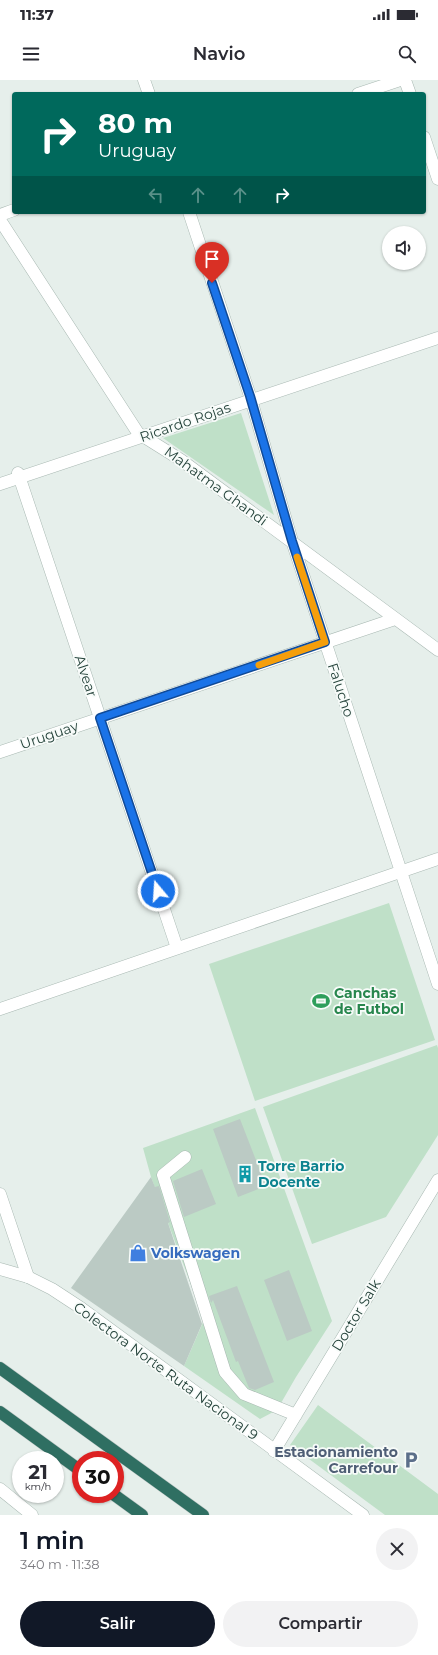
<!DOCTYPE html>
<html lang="es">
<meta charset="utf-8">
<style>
:root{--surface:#fff;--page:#f2f2f3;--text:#2b2b33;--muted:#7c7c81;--accent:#111827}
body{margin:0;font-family:Montserrat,sans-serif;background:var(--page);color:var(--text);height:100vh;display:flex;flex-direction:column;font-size:15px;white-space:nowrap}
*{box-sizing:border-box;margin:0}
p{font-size:13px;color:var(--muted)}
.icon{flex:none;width:22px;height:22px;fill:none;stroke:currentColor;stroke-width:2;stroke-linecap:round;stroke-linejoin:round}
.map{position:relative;height:1435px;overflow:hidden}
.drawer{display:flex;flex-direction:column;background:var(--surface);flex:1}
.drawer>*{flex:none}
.banner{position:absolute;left:12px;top:12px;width:414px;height:122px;border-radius:4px;box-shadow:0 1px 3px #0004;background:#00695c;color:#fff;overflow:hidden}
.controls{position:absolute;left:382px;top:146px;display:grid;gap:8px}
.controls a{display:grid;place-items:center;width:44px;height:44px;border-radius:50%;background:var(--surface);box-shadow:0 1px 3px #0004;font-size:20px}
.speed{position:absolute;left:12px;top:1371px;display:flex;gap:8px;font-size:20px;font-weight:700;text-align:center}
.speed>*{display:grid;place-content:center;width:52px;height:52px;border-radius:50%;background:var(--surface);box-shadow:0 1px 3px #0004;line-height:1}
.speed small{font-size:10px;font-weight:400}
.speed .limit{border:6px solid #d22;background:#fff;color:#111}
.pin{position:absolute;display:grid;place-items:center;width:34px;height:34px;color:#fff;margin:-41px -17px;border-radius:50% 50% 50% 0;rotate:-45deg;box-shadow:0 0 4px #0007}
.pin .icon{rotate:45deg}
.me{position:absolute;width:44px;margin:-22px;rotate:342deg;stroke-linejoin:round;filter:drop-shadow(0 0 3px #0008)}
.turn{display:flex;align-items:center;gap:14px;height:84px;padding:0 20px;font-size:18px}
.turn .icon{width:52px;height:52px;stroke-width:2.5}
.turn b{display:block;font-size:28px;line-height:34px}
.lanes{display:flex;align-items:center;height:38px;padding:0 20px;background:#0003;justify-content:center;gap:20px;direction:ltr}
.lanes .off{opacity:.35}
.round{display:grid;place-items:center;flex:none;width:42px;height:42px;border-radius:21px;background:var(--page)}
.summary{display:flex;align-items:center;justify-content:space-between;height:68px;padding:0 20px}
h1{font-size:24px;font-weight:600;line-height:30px;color:var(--accent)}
.action{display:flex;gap:8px;margin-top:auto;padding:8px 20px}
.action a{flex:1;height:46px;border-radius:24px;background:var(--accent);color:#fff;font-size:16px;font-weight:600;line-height:46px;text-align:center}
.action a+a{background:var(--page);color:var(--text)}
.status{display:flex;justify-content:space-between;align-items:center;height:28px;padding:0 20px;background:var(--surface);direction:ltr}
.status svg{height:11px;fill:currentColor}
header{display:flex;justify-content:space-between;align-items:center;height:52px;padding:0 20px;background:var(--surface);font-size:18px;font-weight:600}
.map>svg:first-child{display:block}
.green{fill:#bfe0c8}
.building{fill:#bbcac4}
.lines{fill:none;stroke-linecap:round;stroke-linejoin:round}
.minor-casing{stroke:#a8b8b2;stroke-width:13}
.tertiary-casing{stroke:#a8b8b2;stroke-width:13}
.motorway-casing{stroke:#c2cac8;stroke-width:13}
.minor{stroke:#fff;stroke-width:12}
.tertiary{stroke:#fff;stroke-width:12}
.motorway{stroke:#2f6f62;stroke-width:12}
.route-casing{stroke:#114b97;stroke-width:10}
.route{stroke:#1a73e8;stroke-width:7}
.slow{stroke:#f59e0b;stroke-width:7}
.labels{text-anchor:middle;stroke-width:3.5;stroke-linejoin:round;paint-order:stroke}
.street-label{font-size:14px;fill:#24423a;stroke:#f7fbf9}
.leisure-label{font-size:14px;font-weight:bold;fill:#27864d;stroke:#f7fbf9;text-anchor:start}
.culture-label{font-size:14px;font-weight:bold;fill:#0d838f;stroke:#f7fbf9;text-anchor:start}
.shop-label{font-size:14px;font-weight:bold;fill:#366cbe;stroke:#f7fbf9;text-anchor:start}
.service-label{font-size:14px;font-weight:bold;fill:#4e5e75;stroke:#f7fbf9;text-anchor:end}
</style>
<div class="status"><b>11:37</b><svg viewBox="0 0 49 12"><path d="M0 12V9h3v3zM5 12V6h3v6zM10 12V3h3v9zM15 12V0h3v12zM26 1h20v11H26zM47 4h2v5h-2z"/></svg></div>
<header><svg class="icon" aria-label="menu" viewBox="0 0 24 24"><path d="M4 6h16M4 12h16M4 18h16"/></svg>Navio<svg class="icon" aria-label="search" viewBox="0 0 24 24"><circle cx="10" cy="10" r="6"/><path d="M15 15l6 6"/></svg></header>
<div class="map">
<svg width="438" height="1435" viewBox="0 0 438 1435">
<rect width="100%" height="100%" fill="#e6efeb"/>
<path class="green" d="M 241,333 L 274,435 L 163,358 Z
M 389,823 L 435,960 L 255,1021 L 209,884 Z
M 437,965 L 438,968 L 438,1055 L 386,1137 L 312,1164 L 263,1027 Z
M 255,1028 L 332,1241 L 296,1297 L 277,1330 L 260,1339 L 184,1286 L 204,1240 L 151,1097 L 143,1068 Z
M 318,1325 L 438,1414 L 438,1435 L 385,1435 L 290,1365 Z"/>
<path class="building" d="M 240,1039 L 266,1106 L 238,1117 L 213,1049 Z
M 202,1089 L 216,1124 L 184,1137 L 173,1101 Z
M 151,1097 L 155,1107 L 159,1106 L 170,1142 L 168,1143 L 202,1244 L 184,1286 L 71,1208 Z
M 289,1190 L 312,1251 L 287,1261 L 264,1200 Z
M 237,1206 L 274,1302 L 255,1310 L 249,1308 L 238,1281 L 236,1282 L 213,1220 L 211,1223 L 209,1216 Z"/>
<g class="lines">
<g class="minor-casing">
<path id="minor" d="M 144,0 L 149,14
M 405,0 L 410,14
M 358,14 L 400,0
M 424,57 L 438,99
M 189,132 L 250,316 L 292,461 L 438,904
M 0,135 L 14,130
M 0,140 L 138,353 L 181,380 L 438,570
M 18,393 L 177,868
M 0,672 L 395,539
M 0,929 L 438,779
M 185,1077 L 163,1095 L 225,1292 L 244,1314 L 296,1335
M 0,1114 L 28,1197
M 274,1371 L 438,1100"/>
</g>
<g class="tertiary-casing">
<path id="tertiary" d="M 0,404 L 438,258
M 0,1189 L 28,1197 L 52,1209 L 81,1228 L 363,1435
M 0,1409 L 32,1435"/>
</g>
<g class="motorway-casing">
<path id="motorway" d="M 0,1288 L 203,1435
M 0,1332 L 81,1391
M 113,1414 L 142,1435"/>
</g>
<use href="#minor" class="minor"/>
<use href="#tertiary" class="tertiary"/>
<use href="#motorway" class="motorway"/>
</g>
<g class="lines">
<g class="route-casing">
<path id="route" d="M 158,811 L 100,638 L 325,562 L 292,461 L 250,316 L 212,203"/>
</g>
<use href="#route" class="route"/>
<path class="slow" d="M 259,585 L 325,562 L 297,477"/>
</g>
<defs>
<g id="stadium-bare" transform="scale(1.38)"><path d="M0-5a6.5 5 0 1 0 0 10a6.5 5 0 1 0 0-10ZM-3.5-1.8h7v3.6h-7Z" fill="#2e9e5b" stroke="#f7fbf9" stroke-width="2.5" paint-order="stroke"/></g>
<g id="building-bare" transform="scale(1.38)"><path d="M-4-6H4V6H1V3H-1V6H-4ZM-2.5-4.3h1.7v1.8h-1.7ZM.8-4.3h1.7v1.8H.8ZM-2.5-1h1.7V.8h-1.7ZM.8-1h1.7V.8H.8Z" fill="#0f9aa8" stroke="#f7fbf9" stroke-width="2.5" paint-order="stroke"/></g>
<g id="shop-bare" transform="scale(1.38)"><path d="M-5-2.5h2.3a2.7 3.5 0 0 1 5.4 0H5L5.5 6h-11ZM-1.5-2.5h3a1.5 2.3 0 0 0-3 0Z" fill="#3f7fe0" stroke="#f7fbf9" stroke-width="2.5" paint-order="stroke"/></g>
<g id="parking-bare" transform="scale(1.38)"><path d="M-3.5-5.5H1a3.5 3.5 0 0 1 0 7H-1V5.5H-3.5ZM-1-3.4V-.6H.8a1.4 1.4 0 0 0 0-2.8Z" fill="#5c6f8a" stroke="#f7fbf9" stroke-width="2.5" paint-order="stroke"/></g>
</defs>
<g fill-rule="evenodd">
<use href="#stadium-bare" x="321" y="921"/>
<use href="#building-bare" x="245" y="1094"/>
<use href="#shop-bare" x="138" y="1173"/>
<use href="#parking-bare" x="411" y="1380"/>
</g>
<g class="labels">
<g class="street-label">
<text transform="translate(185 342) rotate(-19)" y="5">Ricardo Rojas</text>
<text transform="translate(216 406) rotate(36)" y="5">Mahatma Ghandi</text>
<text transform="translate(86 596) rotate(72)" y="5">Alvear</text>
<text transform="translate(341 610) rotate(72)" y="5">Falucho</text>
<text transform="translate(49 655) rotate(-19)" y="5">Uruguay</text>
<text transform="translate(356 1235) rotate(-59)" y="5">Doctor Salk</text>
<text transform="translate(166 1291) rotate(36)" y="5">Colectora Norte Ruta Nacional 9</text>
</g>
<g class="leisure-label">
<text x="334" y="918">Canchas<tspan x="334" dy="16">de Futbol</tspan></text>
</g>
<g class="culture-label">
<text x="258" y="1091">Torre Barrio<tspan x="258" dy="16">Docente</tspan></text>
</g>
<g class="shop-label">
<text x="151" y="1178">Volkswagen</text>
</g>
<g class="service-label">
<text x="398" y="1377">Estacionamiento<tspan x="398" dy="16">Carrefour</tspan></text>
</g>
</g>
</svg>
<div class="controls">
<a><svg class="icon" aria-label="sound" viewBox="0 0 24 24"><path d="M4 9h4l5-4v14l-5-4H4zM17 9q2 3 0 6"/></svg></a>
</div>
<div class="speed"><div>21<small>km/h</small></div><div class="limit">30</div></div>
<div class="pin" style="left:212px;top:203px;background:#d93025"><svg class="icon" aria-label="arrive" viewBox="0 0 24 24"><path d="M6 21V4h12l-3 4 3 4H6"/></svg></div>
<svg class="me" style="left:158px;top:811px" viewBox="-20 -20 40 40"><circle r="17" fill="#1a73e8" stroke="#fff" stroke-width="3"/><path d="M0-11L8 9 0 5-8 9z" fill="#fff"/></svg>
<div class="banner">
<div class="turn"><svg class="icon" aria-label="right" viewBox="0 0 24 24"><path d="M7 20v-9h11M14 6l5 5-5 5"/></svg><div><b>80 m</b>Uruguay</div></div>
<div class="lanes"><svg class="icon off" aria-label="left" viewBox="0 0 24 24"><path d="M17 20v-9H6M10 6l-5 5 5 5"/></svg><svg class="icon off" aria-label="ahead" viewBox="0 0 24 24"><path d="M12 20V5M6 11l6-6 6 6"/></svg><svg class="icon off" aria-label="ahead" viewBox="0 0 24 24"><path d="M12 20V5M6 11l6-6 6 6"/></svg><svg class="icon" aria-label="right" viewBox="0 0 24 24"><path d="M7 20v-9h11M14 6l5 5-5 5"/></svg></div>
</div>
</div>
<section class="drawer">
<div class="summary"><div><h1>1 min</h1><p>340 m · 11:38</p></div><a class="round"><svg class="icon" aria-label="close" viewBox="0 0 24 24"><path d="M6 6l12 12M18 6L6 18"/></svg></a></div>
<div class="action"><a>Salir</a><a>Compartir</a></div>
</section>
